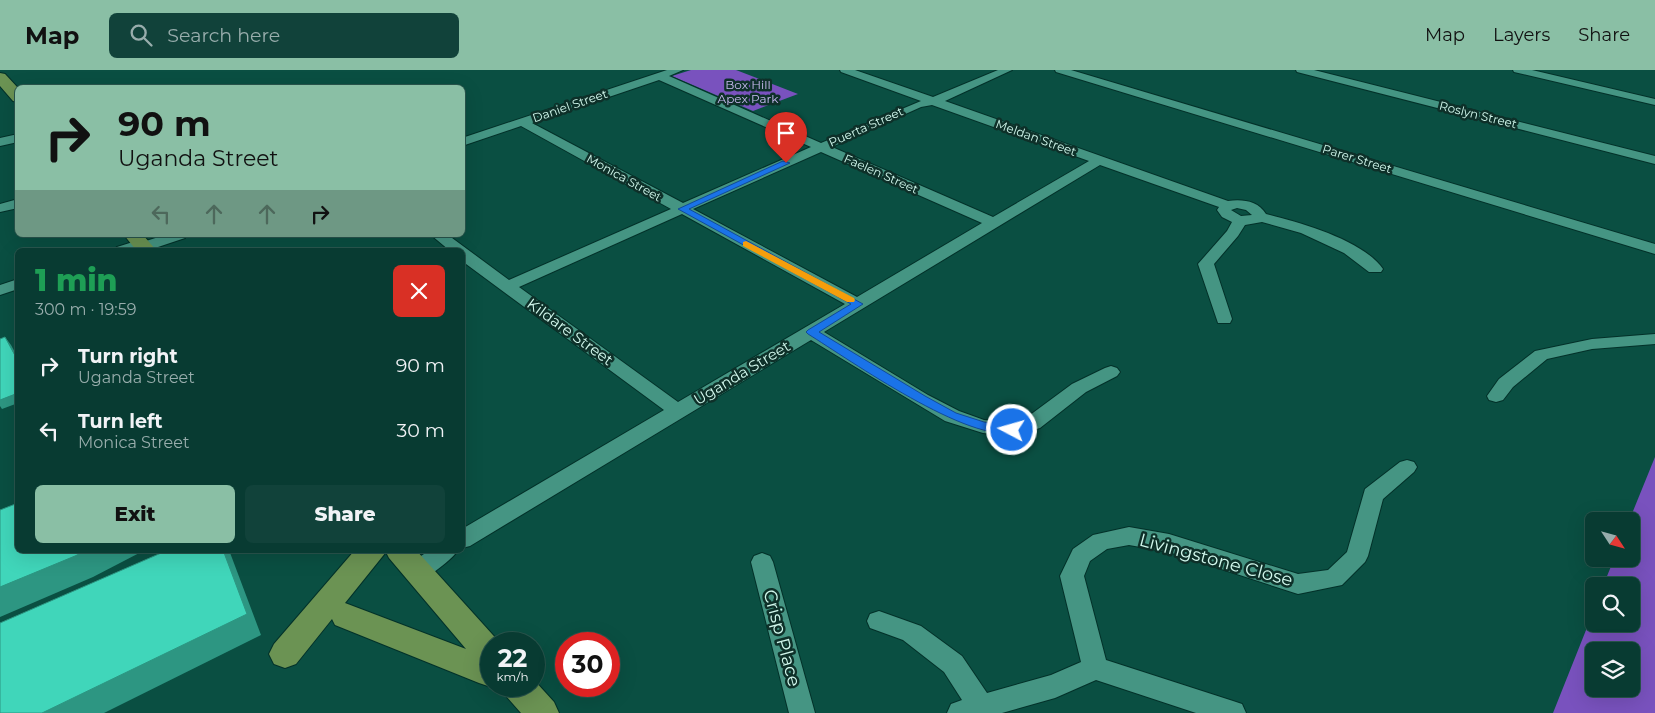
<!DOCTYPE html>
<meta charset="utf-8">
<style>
:root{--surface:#083b32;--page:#11423a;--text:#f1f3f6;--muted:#98adac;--line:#29554d;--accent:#8abfa5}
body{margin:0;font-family:Montserrat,sans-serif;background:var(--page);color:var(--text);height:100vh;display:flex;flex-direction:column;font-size:19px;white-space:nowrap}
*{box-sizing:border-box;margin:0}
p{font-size:16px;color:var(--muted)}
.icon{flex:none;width:28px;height:28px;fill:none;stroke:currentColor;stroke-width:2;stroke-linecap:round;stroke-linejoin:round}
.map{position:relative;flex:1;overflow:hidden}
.sheet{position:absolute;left:15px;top:178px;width:450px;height:305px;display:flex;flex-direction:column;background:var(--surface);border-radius:8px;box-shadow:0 5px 20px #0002,0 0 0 1px var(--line)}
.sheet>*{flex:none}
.hud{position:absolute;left:15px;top:15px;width:450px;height:152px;border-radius:8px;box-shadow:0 5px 20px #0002,0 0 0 1px var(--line);background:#8abfa5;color:#111;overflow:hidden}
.needle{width:32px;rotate:126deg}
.buttons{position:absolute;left:1585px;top:442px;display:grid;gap:10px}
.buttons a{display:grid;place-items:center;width:55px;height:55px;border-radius:8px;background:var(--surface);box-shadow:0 5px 20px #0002,0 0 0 1px var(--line);font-size:25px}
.speed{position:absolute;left:480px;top:562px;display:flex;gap:10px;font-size:25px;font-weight:700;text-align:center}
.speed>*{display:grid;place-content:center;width:65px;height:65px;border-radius:50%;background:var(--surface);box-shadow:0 5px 20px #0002,0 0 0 1px var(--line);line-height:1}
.speed small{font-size:12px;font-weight:400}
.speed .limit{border:8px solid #d22;background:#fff;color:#111}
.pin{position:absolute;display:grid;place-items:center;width:42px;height:42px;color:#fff;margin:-51px -21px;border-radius:50% 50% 50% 0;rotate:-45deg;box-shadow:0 0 5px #0007}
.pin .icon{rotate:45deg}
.me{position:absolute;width:55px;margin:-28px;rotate:276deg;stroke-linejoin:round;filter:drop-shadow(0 0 4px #0008)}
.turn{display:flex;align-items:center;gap:18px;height:105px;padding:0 20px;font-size:22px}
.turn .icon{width:65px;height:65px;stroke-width:2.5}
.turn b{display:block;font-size:35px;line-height:42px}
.lanes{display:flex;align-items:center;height:48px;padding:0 20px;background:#0003;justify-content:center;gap:25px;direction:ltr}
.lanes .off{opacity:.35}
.round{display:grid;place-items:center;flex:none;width:52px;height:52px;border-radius:8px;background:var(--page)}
.headline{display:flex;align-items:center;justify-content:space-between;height:85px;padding:0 20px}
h1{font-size:30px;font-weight:800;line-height:38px;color:#1e9e55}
.button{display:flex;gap:10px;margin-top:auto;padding:10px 20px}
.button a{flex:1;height:58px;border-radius:8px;background:var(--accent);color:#111;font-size:20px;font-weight:800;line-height:58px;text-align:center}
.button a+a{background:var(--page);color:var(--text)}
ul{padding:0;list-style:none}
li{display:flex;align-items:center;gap:15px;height:65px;padding:0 20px}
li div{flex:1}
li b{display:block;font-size:19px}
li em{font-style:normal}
header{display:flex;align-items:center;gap:30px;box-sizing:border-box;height:70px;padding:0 25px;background:var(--accent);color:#111}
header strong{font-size:24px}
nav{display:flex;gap:28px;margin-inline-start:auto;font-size:18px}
.search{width:350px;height:45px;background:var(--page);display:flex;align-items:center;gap:12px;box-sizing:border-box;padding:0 18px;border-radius:8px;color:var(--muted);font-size:19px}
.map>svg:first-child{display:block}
.green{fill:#7952be;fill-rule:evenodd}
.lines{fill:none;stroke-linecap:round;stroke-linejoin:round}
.minor-casing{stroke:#033129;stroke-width:2}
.major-casing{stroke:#033129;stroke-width:2}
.minor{fill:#459583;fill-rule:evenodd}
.major{fill:#6b9353;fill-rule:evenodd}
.shaded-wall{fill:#2d9682}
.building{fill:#40d6ba;stroke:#2d9682}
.route{fill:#1a73e8;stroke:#114b97}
.slow{fill:#f59e0b}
.labels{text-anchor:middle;stroke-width:5;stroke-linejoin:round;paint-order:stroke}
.far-park-label{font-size:12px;fill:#c8baf0;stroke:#0e3029}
.far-street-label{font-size:12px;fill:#d2f8ed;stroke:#0e3029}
.street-label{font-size:15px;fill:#d2f8ed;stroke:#0e3029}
.near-street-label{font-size:18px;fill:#d2f8ed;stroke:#0e3029}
</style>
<header>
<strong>Map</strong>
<div class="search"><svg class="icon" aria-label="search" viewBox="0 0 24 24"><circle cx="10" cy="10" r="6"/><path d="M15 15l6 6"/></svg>Search here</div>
<nav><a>Map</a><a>Layers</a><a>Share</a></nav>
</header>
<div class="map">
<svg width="1655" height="643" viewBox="0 0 1655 643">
<rect width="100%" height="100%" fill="#0a4f42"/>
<path class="green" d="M 691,0 L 736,0 L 798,24 L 753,41 L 672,6 Z
M 1655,387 L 1655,643 L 1553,643 L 1594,540 L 1594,554 L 1631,554 L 1631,516 L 1603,516 L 1614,489 L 1631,489 L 1631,451 L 1629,451 ZM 1594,581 L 1631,581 L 1631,619 L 1594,619 Z"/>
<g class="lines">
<g class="minor-casing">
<path id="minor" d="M 667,0 L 683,0 L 669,6 L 821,73 L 921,31 L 841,2 L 840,0 L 855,0 L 933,27 L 998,0 L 1012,0 L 945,31 L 1228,131 C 1243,129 1258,131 1266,144 C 1299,152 1363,170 1383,199 L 1381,202 L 1369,202 L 1344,183 L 1301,163 L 1262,152 L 1245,155 L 1238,166 L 1214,194 L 1232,249 L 1230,253 L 1218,253 L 1198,194 L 1227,161 L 1232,152 L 1222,147 L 1217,140 L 1219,137 L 1100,95 L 824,262 L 928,325 L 959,341 L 984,350 L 1012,352 L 1026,348 L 1072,314 L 1105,298 L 1111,296 L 1117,298 L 1120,302 L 1117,306 L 1086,322 L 1040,358 L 1012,366 L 983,363 L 945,351 L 811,270 L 470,476 L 462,478 L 462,459 L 664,340 L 462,191 L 462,180 L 449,180 L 431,165 L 448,165 L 509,210 L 671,139 L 521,56 L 462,76 L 462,68 ZM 659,10 L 811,77 L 683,133 L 532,53 ZM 932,35 L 1089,91 L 993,147 L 832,77 L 921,37 ZM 821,82 L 982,153 L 857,227 L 693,139 ZM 1237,138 L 1246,140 L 1252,145 L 1241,146 L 1231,140 ZM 682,144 L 845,234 L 678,332 L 519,217 Z
M 1055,0 L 1071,0 L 1655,174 L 1655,184 L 1056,2 Z
M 1296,0 L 1314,0 L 1655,86 L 1655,94 L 1297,2 Z
M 1513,0 L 1532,0 L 1655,29 L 1655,35 L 1514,2 Z
M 18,64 L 18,72 L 0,76 L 0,68 Z
M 18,129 L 18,138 L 0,142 L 0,134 Z
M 165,165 L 187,165 L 185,168 L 149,180 L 114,180 L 117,177 L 136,171 L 146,171 Z
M 18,209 L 18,219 L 0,225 L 0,215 Z
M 1655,264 L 1655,274 L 1592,279 L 1547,289 L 1513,317 L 1503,330 L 1496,332 L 1489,330 L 1487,326 L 1499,309 L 1535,281 L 1592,269 Z
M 1407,390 L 1414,392 L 1417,397 L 1414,402 L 1383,429 L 1368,486 L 1365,492 L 1342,515 L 1298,524 L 1169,482 L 1129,475 L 1107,479 L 1090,491 L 1084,506 L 1106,590 L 1233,631 L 1242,634 L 1246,643 L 1196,643 L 1096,610 L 1055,628 L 1002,643 L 947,643 L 951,634 L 962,630 L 944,602 L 903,570 L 870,558 L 867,551 L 870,544 L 879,541 L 921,556 L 962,586 L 987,623 L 1051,605 L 1081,592 L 1060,506 L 1073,479 L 1093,465 L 1129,457 L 1169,464 L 1298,504 L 1328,500 L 1347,482 L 1365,419 L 1400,392 Z
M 430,480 L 458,480 C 454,488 426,510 417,510 C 414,510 411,508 409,508 L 405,501 L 409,494 Z
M 762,483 L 770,486 L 773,492 L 815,643 L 789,643 L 751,492 L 754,486 Z"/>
</g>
<g class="major-casing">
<path id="major" d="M 0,3 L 5,4 L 18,18 L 18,32 L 13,31 L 0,16 Z
M 124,165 L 143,165 L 156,180 L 136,180 Z
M 355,480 L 416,480 L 501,574 L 491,574 L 491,616 L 494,616 L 491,617 L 479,613 L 335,555 L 332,549 L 296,594 L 285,598 L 274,594 L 269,584 L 274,574 ZM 386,482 L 389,488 L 466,579 L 345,533 Z
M 534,610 L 554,632 L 559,643 L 521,643 L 506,626 L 502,616 L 534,616 Z"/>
</g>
<use href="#minor" class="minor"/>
<use href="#major" class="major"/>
</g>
<path class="shaded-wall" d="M 5,267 L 11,275 L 18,288 L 18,291 Z
M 18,323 L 18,333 L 2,339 L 0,336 L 0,330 Z
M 87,480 L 145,480 L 93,507 L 0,547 L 0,517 Z
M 223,480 L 229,480 L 261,565 L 104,643 L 42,643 Z"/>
<path class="building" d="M 5,267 L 18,291 L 18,323 L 0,330 L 0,269 Z
M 18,433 L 18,480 L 87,480 L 75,486 L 0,517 L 0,440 Z
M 168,480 L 223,480 L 247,544 L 42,643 L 0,643 L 0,553 Z"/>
<path class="route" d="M 783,91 L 790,93 L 689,139 L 863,234 L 819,262 L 925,326 L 956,343 L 984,352 L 1016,357 L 1018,360 L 1016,362 C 970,375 850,290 808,264 L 806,262 L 808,260 L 851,234 L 678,139 Z"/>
<path class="slow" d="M 746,171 L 854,228 L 855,230 L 854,232 L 847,232 L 743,176 L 743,172 Z"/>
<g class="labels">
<g class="far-park-label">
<text x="748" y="19">Box Hill<tspan x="748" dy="14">Apex Park</tspan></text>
</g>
<g class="far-street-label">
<text transform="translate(570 36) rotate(-19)" y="4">Daniel Street</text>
<text transform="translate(1478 45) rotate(14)" y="4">Roslyn Street</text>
<text transform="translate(866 57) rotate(-24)" y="4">Puerta Street</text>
<text transform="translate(1036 68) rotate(20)" y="4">Meldan Street</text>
<text transform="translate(1357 89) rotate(17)" y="4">Parer Street</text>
<text transform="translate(881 104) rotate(24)" y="4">Faelen Street</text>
<text transform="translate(624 108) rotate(29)" y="4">Monica Street</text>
</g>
<g class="street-label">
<text transform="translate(570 262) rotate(36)" y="5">Kildare Street</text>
<text transform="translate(742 303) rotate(-31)" y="5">Uganda Street</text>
</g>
<g class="near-street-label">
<text transform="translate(1216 490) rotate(15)" y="6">Livingstone Close</text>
<text transform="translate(782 568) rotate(75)" y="6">Crisp Place</text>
</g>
</g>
</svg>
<div class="buttons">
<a><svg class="needle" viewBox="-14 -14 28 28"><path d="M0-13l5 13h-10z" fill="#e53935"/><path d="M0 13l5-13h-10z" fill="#98adac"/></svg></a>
<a><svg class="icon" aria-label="search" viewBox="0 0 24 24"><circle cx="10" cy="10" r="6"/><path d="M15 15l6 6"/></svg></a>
<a><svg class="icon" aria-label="layers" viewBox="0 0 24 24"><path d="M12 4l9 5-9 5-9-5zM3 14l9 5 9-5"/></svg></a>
</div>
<div class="speed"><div>22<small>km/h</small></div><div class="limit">30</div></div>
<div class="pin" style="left:786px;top:93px;background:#d93025"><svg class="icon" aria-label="arrive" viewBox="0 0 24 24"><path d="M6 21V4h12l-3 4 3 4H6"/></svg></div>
<svg class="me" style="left:1012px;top:360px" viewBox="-20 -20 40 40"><circle r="17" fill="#1a73e8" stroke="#fff" stroke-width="3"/><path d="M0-11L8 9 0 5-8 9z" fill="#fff"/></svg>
<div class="hud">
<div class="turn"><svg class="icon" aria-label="right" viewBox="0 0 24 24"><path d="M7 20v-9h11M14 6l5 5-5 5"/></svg><div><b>90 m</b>Uganda Street</div></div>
<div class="lanes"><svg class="icon off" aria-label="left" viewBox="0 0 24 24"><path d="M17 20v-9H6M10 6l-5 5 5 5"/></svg><svg class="icon off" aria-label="ahead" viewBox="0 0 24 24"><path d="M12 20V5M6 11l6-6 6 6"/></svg><svg class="icon off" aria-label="ahead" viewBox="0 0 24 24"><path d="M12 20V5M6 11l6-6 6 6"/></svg><svg class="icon" aria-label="right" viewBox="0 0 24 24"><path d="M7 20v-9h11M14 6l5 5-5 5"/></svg></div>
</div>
<section class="sheet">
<div class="headline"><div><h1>1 min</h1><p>300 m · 19:59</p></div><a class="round" style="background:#d93025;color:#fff"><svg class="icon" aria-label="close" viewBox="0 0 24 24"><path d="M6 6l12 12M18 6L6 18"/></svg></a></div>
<ul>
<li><svg class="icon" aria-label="right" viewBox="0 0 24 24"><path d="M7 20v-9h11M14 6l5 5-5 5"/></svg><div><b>Turn right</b><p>Uganda Street</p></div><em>90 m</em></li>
<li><svg class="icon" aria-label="left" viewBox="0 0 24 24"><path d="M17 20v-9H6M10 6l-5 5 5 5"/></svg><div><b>Turn left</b><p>Monica Street</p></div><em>30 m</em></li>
</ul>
<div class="button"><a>Exit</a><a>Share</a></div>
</section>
</div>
